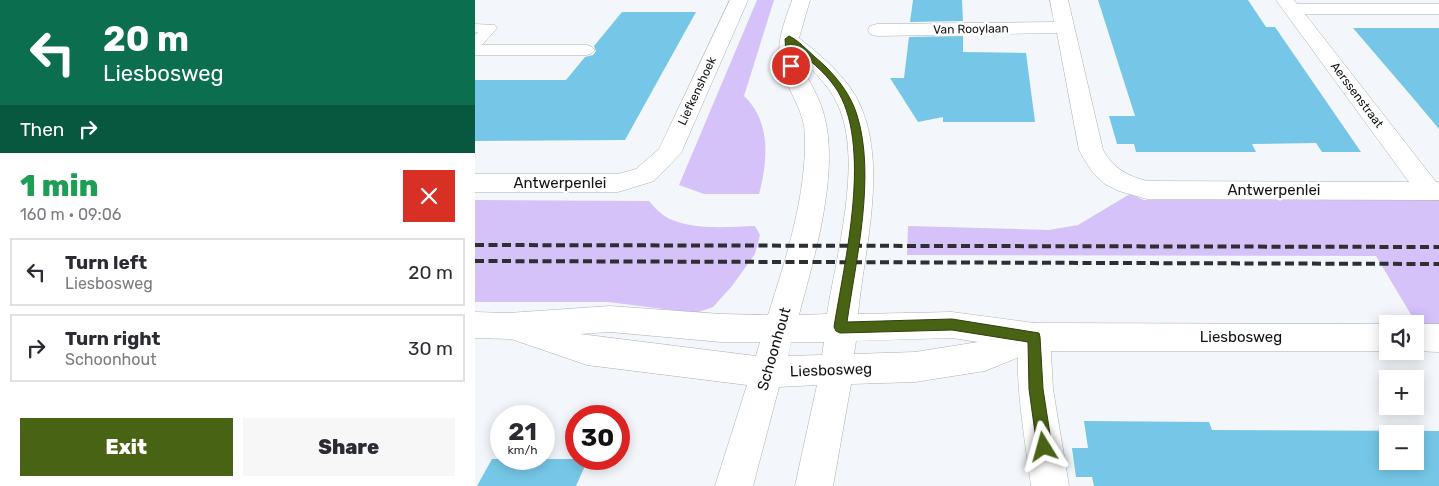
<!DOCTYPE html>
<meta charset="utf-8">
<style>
:root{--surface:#fff;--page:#f7f7f7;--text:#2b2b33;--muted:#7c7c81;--line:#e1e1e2;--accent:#496314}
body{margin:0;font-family:Rubik,sans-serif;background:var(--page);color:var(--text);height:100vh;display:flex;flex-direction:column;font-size:19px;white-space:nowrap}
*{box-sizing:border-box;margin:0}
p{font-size:16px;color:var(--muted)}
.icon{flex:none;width:28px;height:28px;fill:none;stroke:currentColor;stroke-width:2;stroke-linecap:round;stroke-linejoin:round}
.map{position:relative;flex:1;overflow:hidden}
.sheet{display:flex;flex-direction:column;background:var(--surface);width:475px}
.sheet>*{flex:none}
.guide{background:#0b6e4f;color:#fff;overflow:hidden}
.tools{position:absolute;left:904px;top:315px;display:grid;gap:10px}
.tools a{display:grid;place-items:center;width:45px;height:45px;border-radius:0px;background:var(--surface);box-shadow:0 2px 12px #0003;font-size:25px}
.speed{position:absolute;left:15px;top:405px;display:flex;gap:10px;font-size:25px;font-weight:700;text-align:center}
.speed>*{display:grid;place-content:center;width:65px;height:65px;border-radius:50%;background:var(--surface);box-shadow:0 2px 12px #0003;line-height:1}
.speed small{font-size:12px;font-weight:400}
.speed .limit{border:8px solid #d22;background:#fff;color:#111}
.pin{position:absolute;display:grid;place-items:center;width:42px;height:42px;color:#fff;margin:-21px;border:2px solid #fff;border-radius:50%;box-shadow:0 1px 5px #0007}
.me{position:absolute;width:55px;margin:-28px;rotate:352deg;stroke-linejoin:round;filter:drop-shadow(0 0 4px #0008)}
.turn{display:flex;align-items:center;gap:18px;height:105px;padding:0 20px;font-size:22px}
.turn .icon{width:65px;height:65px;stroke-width:2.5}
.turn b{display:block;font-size:35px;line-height:42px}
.then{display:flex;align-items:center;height:48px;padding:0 20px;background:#0003;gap:10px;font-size:19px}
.round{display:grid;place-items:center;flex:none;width:52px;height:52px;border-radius:0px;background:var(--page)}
.overview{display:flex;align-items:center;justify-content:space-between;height:85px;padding:0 20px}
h1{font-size:30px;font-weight:800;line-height:38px;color:#1e9e55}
.primary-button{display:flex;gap:10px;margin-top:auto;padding:10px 20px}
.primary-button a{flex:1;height:58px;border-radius:0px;background:var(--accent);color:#fff;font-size:20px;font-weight:800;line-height:58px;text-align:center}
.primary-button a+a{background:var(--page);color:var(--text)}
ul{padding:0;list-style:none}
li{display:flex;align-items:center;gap:15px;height:68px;margin:0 10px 8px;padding:0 10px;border:2px solid var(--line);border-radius:0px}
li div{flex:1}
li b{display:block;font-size:19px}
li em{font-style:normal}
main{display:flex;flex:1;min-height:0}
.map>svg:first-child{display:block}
.green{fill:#d4c2f9}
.building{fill:#76c7e7;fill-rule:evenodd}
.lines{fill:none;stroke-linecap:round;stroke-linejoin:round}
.lane-casing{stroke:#acb0b3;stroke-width:1}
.street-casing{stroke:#acb0b3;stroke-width:1}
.secondary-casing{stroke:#acb0b3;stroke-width:1}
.lane{fill:#fff;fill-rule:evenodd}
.street{fill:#fff;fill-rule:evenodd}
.secondary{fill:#fff;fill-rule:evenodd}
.rail{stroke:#2d2f30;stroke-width:4;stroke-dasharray:9 4.5;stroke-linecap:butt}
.route{fill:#496314;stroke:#2f400d}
.labels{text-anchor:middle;stroke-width:5;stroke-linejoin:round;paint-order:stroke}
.far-street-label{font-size:12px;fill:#121314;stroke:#fff}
.street-label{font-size:15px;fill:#121314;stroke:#fff}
</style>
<main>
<section class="sheet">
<div class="guide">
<div class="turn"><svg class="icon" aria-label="left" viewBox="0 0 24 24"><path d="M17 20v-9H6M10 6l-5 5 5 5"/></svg><div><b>20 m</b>Liesbosweg</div></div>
<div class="then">Then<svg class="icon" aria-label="right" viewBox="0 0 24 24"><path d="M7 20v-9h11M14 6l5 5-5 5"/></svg></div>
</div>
<div class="overview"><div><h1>1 min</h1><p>160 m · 09:06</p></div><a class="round" style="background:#d93025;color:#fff"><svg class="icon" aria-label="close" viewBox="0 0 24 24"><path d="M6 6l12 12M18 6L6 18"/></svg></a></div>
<ul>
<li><svg class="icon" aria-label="left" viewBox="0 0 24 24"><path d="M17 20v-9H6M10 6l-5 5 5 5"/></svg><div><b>Turn left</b><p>Liesbosweg</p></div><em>20 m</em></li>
<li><svg class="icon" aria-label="right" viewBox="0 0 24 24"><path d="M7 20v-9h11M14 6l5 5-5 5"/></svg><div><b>Turn right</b><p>Schoonhout</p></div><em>30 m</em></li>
</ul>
<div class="primary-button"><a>Exit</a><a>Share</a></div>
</section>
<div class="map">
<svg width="964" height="486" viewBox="0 0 964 486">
<rect width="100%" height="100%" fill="#f3f6fa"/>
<path class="green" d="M 282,0 L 299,0 L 269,96 C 296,121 293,161 284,194 L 229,194 L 204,185 Z
M 655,194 L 669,200 L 964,200 L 964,328 L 944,328 L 901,256 L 432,255 L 433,226 L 574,230 L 603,225 Z
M 0,200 L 174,201 C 178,206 183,211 188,215 C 211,231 253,227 280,226 L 285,235 L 280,254 L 257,286 L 238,307 L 221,313 L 133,302 L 0,302 Z"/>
<path class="building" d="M 438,0 L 487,0 L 488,21 L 435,22 Z
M 623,0 L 773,0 L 791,27 L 800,27 L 886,152 L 847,152 L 841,143 L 777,144 L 781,152 L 661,152 L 659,144 L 642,144 L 634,116 L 660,116 Z
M 147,12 L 221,12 L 150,140 L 0,141 L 0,80 L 91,80 L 110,57 L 118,55 L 121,51 L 119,46 Z
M 878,28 L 964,28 L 964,129 L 938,98 Z
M 488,36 L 488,52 L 551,53 L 560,122 L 468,122 L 468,117 L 443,122 L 415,78 L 429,78 L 434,37 Z
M 609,421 L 734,422 L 737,430 L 964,431 L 964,486 L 619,486 L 617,477 L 601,477 L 597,448 L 613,448 ZM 912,434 L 940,434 L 940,461 L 912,461 Z
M 17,459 L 113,459 L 101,486 L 2,486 Z"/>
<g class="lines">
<g class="lane-casing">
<path id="lane" d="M 0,24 L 20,25 L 22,28 L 7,45 L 112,45 L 117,47 L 120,50 L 117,53 L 112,55 L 0,55 L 0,35 L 3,32 L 0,32 Z"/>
</g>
<g class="street-casing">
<path id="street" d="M 255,0 L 273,0 L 206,153 L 179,181 L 143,192 L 0,192 L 0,174 L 143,174 L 161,169 L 184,149 Z
M 575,0 L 593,0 L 628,150 C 638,168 652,176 672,181 L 934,182 L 801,0 L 819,0 L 822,4 L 964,4 L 964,14 L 830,14 L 961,182 L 964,182 L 964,200 L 672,199 L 644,191 L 630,184 L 618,173 L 609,159 L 604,150 L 582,33 L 402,36 L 395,34 L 393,30 L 395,26 L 402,24 L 579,22 Z
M 559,323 L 570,327 L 575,337 L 578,389 L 594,486 L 556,486 C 552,451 534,356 548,327 Z"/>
</g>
<g class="secondary-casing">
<path id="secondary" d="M 317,0 L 335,0 L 324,38 C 349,58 377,81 388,112 C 411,173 389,251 383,314 L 477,312 L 559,323 L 912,324 L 914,351 L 559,351 L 510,371 L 440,382 L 376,384 L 358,486 L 320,486 L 342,385 L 304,387 L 278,486 L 240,486 L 272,385 L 112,365 L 36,339 L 0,338 L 0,312 L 33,313 L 135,306 L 246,314 L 293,315 C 311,258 331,198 330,137 C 330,110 312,91 306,66 C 300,43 310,21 317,0 ZM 325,59 C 342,74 357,89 365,110 C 387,165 361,257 352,314 L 324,315 C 339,258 365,172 349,115 C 345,98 334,81 326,66 ZM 135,332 L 246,342 L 285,342 L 281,356 L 105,334 ZM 477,338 L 503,342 L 440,352 L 379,354 L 381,341 ZM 316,342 L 349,342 L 347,355 L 313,356 Z
M 940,324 L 964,324 L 964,352 L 938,351 L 940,351 Z"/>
</g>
<use href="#lane" class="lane"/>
<use href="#street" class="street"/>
<use href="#secondary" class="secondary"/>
<path class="rail" d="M 0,245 L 964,247
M 0,261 L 964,264"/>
</g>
<path class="route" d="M 314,36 C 323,40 332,50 340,57 C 358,72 375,92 382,115 C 401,176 381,259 372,322 L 477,319 L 564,333 L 565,337 L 568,389 L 577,447 L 574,452 L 569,455 L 564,452 L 562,447 L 554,389 L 553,342 L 477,330 L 365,333 L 361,331 L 359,327 C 369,263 399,143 360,87 C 349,71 333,59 318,47 L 321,66 L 316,69 L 312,66 L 310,39 Z"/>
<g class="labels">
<g class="far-street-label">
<text transform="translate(496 29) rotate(-1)" y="4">Van Rooylaan</text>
<text transform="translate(222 91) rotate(-65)" y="4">Liefkenshoek</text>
<text transform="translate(882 95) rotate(53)" y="4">Aerssenstraat</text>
</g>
<g class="street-label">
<text x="85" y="188">Antwerpenlei</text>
<text x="799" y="195">Antwerpenlei</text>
<text x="766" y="342">Liesbosweg</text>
<text transform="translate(299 349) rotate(-74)" y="5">Schoonhout</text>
<text transform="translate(356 370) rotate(-2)" y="5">Liesbosweg</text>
</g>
</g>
</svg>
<div class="tools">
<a><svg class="icon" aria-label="sound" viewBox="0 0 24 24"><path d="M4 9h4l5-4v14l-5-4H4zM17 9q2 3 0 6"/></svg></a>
<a>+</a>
<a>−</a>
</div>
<div class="speed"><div>21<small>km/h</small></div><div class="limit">30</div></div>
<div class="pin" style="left:316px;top:66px;background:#d93025"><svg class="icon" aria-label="arrive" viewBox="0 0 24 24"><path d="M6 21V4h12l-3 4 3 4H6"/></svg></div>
<svg class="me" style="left:569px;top:447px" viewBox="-20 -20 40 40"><path d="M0-17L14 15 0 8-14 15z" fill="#496314" stroke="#fff" stroke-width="4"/></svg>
</div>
</main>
